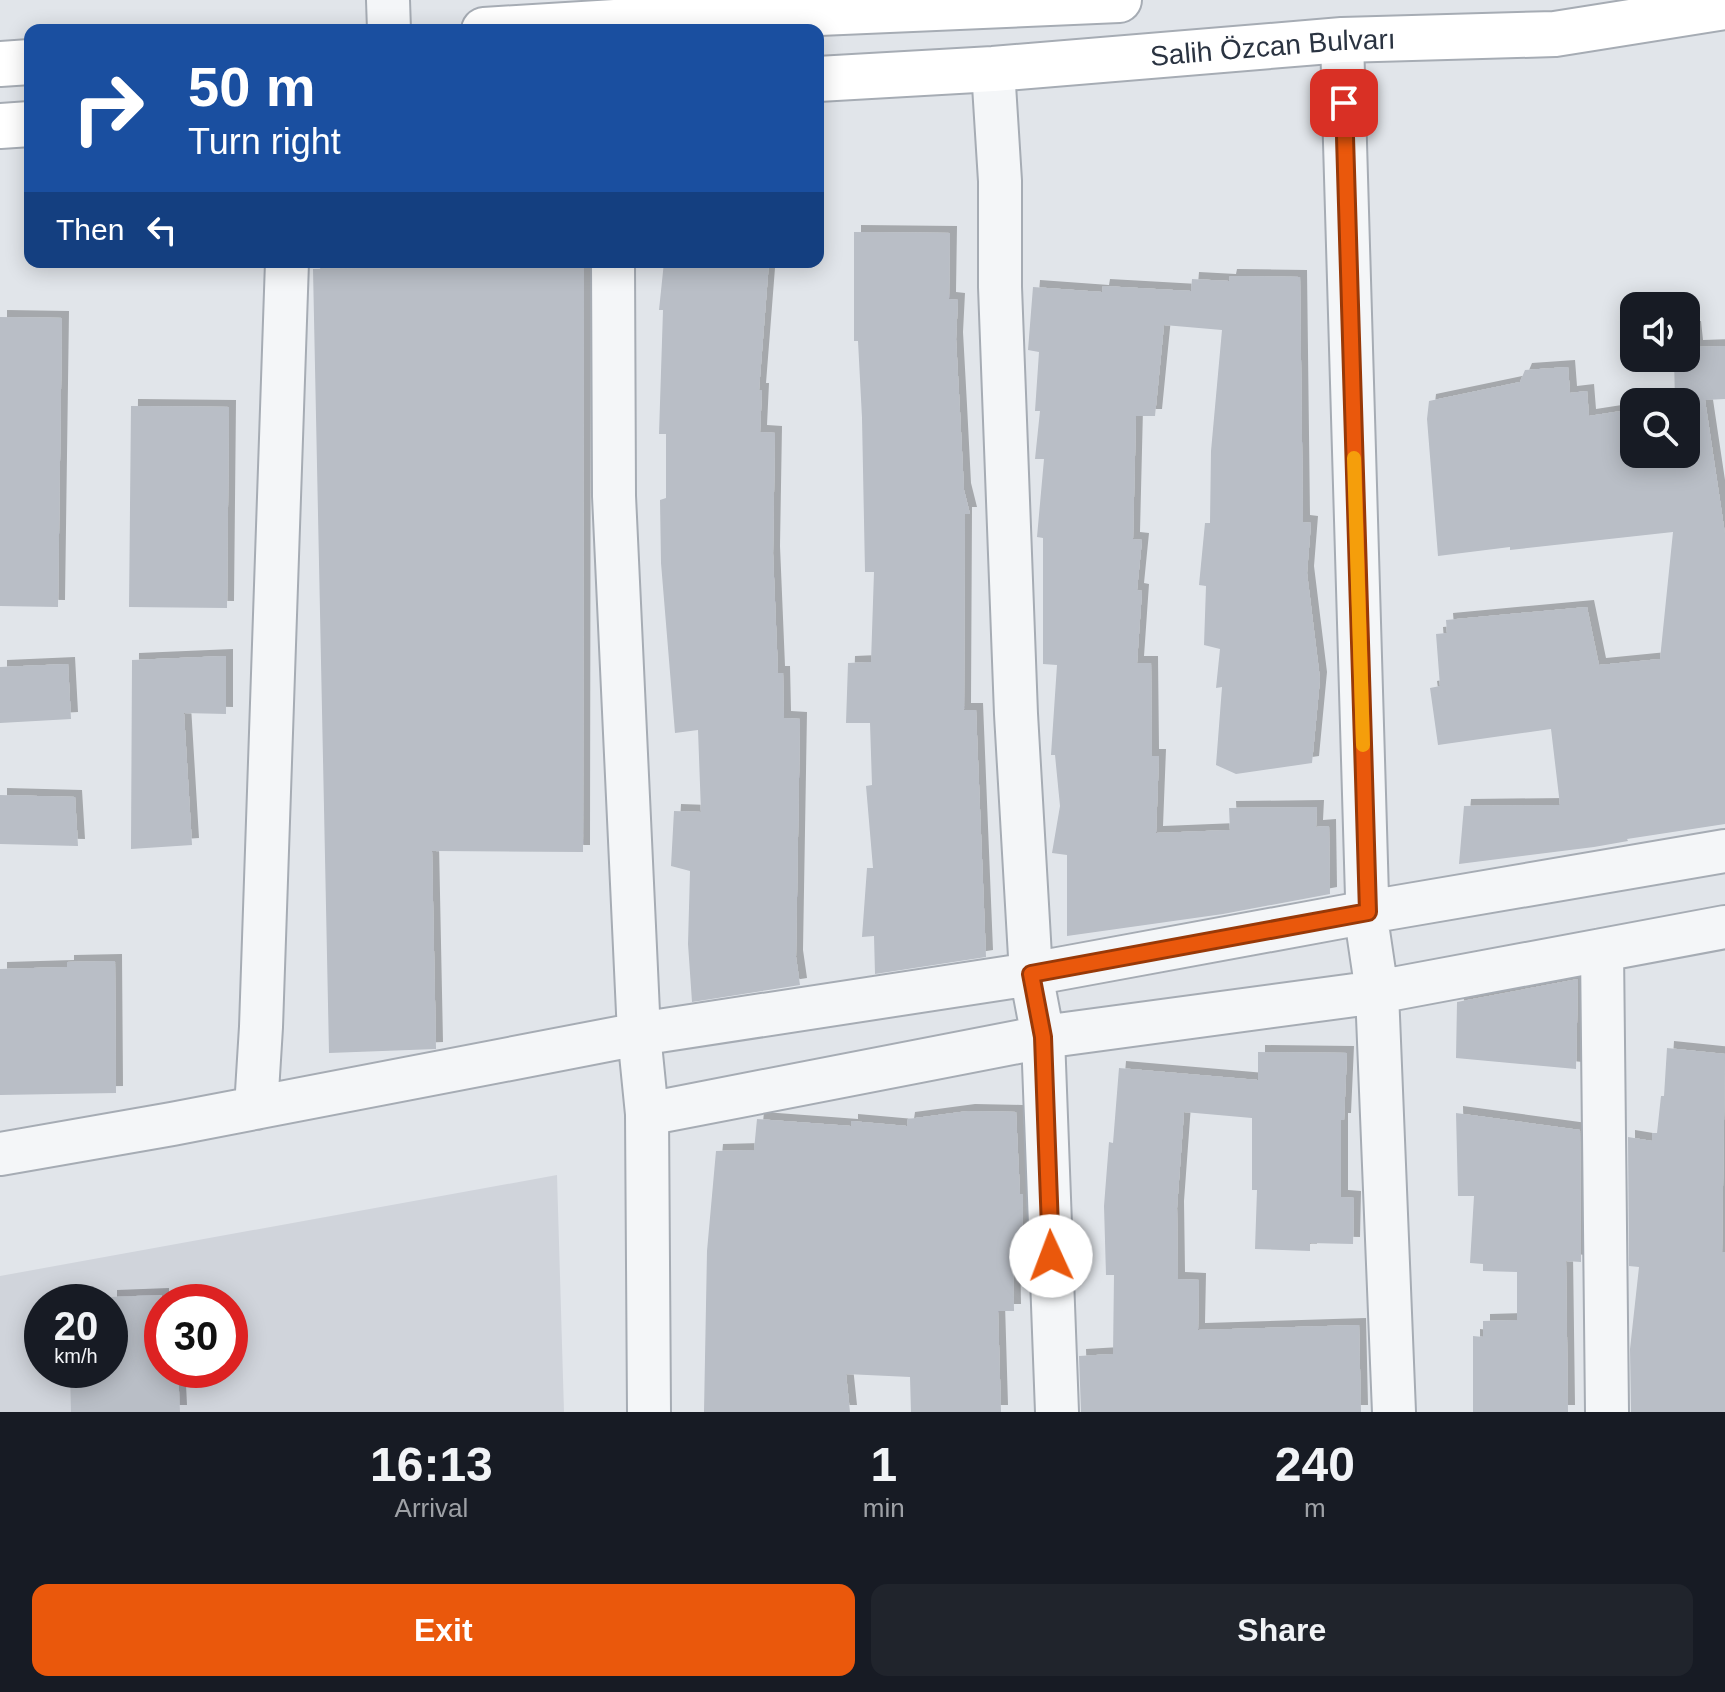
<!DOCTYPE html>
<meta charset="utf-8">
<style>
:root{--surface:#171b24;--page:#20242c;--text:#f1f3f6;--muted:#9ea1a6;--accent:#ea580c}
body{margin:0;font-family:Arial,sans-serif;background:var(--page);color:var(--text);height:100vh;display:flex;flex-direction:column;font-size:30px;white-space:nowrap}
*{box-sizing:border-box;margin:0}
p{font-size:26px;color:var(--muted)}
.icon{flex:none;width:44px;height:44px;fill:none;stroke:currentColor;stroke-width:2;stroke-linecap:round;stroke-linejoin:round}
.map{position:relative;height:1412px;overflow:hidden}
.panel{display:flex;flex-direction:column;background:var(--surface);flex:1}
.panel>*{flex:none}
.hud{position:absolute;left:24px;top:24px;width:800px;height:244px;border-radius:16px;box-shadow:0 4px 20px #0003;background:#1a4fa0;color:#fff;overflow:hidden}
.tools{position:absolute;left:1620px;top:292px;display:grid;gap:16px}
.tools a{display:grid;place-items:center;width:80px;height:80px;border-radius:16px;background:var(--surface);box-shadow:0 4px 20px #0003;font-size:40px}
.speed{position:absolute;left:24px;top:1284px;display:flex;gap:16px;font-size:40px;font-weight:700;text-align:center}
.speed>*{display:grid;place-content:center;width:104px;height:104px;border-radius:50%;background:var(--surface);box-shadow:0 4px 20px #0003;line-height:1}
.speed small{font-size:20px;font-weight:400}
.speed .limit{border:12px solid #d22;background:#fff;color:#111}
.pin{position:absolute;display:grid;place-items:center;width:68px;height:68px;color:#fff;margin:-34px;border-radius:16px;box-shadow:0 4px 12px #0006}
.me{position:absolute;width:88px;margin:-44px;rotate:358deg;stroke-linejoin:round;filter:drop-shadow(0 0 6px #0008)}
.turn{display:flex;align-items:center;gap:28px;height:168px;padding:0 32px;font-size:36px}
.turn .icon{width:104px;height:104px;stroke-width:2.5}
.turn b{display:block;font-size:56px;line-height:68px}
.then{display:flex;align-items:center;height:76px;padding:0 32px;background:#0003;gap:16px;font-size:30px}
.eta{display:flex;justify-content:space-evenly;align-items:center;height:136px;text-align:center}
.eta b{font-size:48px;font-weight:700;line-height:56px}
.cta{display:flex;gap:16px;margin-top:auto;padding:16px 32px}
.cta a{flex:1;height:92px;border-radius:16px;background:var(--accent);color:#fff;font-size:32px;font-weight:700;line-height:92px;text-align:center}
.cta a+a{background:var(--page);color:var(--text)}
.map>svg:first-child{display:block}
.built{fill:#d0d4db;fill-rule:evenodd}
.building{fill:#b9bec6;filter:url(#shadow)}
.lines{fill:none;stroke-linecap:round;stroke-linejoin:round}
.minor-casing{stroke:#a6acb4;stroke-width:46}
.secondary-casing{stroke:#a6acb4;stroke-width:48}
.minor{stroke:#f4f6f8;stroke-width:42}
.secondary{stroke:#fff;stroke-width:44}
.route-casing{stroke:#983908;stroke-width:20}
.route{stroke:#ea580c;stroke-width:14}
.slow{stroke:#f59e0b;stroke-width:14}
.labels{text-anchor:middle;stroke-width:8;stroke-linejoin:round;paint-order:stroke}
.street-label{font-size:28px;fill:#2a3341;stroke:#f1f4f7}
</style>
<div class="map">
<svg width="1725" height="1412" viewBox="0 0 1725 1412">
<defs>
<filter id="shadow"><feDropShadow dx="7" dy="-7" stdDeviation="0" flood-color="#0004"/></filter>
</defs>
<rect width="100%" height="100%" fill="#e1e5ea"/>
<path class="built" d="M 557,1175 L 564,1412 L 0,1412 L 0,1276 ZM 42,1302 L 110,1302 L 110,1370 L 42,1370 ZM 162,1302 L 230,1302 L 230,1370 L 162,1370 Z"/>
<path class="building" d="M 854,232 L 950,233 L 949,299 L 958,300 L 956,339 L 960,412 L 964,490 L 970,514 L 965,514 L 964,710 L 976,710 L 986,957 L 875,974 L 874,936 L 862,937 L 867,868 L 873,868 L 866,786 L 872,785 L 870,723 L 846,723 L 848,663 L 871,662 L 874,572 L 865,572 L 862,418 L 858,341 L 854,341 Z
M 478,262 L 584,262 L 583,852 L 432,851 L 436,1049 L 329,1053 L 313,269 L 478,266 Z
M 664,262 L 769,262 L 759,390 L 762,390 L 760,432 L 775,433 L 773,553 L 778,673 L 783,673 L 784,718 L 800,719 L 796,957 L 800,985 L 692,1002 L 688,944 L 690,871 L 671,866 L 674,811 L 701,812 L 698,730 L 675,733 L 661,563 L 660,500 L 666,498 L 666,434 L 659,434 L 663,310 L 659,310 Z
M 1230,276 L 1300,277 L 1303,522 L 1311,523 L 1307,573 L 1320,679 L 1312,763 L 1236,774 L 1216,765 L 1222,687 L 1216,688 L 1220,649 L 1204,645 L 1206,586 L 1199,585 L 1205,523 L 1210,523 L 1211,451 L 1222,330 L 1164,325 L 1155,416 L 1136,416 L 1133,539 L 1142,540 L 1137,590 L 1142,591 L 1137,663 L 1151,663 L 1152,756 L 1159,756 L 1156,833 L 1230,830 L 1229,808 L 1317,807 L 1316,827 L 1329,826 L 1330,894 L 1223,914 L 1067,936 L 1067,855 L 1052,853 L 1060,806 L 1055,755 L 1051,755 L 1057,665 L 1043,664 L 1043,538 L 1037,537 L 1044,459 L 1035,459 L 1040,411 L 1035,411 L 1039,352 L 1028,350 L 1033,287 L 1102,292 L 1103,286 L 1191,291 L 1192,279 L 1229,281 Z
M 0,317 L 62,318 L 58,607 L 0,606 Z
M 1686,328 L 1694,328 L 1696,347 L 1725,346 L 1725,399 L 1705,400 L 1725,534 L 1725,824 L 1627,839 L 1628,841 L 1594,847 L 1459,864 L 1464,806 L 1560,805 L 1551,729 L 1438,745 L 1430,688 L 1440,686 L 1436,634 L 1447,633 L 1446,620 L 1587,607 L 1599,665 L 1660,659 L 1673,532 L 1510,550 L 1510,547 L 1438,556 L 1427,419 L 1429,401 L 1520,382 L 1525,370 L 1568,367 L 1570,393 L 1587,391 L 1589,416 L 1634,409 L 1634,454 L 1686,454 L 1686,402 L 1675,402 L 1674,358 L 1686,358 Z
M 131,406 L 229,407 L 227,608 L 129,607 Z
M 226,656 L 226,714 L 184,713 L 192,845 L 131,849 L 132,660 Z
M 68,664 L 71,719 L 0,723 L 0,667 Z
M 0,795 L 75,797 L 78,846 L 0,844 Z
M 115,961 L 116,1093 L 0,1095 L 0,969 L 67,967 L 67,962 Z
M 1578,979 L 1576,1069 L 1456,1058 L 1457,1002 Z
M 1667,1048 L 1725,1054 L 1722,1252 L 1725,1252 L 1725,1412 L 1631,1412 L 1630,1349 L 1639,1267 L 1629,1266 L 1628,1137 L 1652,1141 L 1652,1133 L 1657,1133 L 1661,1096 L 1664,1096 Z
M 1258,1052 L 1347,1053 L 1344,1120 L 1341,1120 L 1341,1197 L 1354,1198 L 1353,1244 L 1310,1243 L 1310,1251 L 1255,1249 L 1257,1190 L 1252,1190 L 1252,1118 L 1184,1112 L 1177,1208 L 1178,1279 L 1199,1280 L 1198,1330 L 1359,1325 L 1361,1412 L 1081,1412 L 1079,1356 L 1113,1354 L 1114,1275 L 1106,1275 L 1104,1206 L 1109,1142 L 1113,1143 L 1119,1068 L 1258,1080 Z
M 968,1111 L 1016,1112 L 1020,1194 L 1023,1194 L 1022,1250 L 1013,1250 L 1014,1311 L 998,1311 L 1001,1412 L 911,1412 L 910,1377 L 846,1374 L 850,1412 L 704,1412 L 707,1251 L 716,1151 L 754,1150 L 757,1119 L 851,1126 L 851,1121 L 907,1126 L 908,1119 Z
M 1456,1113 L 1580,1130 L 1581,1262 L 1566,1261 L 1568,1412 L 1473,1412 L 1473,1336 L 1483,1337 L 1483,1321 L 1517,1320 L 1517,1272 L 1483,1271 L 1483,1264 L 1470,1263 L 1474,1196 L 1458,1196 Z
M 162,1295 L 162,1370 L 178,1370 L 180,1412 L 71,1412 L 70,1370 L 110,1370 L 110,1297 Z"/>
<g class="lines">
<g class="minor-casing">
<path id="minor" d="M 388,0 L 389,30
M 1342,40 L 1368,931 L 1377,992 L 1394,1412
M 993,69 L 1000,181 L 1000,287 L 1016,714 L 1031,974 L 1043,1037 L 1057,1412
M 613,262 L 614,496 L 639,1034 L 647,1114 L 649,1412
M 1602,950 L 1607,1412
M 256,1108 L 261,1027 L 287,262
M 647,1114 L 1043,1037 L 1377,992 L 1725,927
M 0,1154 L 172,1124 L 639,1034 L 1031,974 L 1368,912 L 1725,851"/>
</g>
<g class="secondary-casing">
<g id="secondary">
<path d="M 484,30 L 615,22 L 1119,0"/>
<path d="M 0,64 L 30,62"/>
<path id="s1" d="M 818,79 L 993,69 L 1342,40 L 1555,34 L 1725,7"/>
<path d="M 0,126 L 30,124"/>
</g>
</g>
<use href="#minor" class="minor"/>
<use href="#secondary" class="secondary"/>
</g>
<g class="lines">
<g class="route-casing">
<path id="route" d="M 1051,1256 L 1043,1037 L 1031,974 L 1368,912 L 1344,103"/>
</g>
<use href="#route" class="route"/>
<path class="slow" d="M 1354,458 L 1363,745"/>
</g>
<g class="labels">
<g class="street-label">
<text dy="10" stroke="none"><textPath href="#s1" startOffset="456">Salih Özcan Bulvarı</textPath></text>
</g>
</g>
</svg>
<div class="tools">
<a><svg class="icon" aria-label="sound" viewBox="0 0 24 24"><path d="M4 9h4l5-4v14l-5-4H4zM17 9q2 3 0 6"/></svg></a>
<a><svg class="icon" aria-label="search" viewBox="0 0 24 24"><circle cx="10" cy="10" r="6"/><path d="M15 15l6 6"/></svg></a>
</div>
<div class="speed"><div>20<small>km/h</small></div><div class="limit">30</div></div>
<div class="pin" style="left:1344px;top:103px;background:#d93025"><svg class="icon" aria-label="arrive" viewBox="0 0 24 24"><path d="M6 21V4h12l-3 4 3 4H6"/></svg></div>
<svg class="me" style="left:1051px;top:1256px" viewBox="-20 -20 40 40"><circle r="19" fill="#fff"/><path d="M0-13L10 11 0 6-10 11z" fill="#ea580c"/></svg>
<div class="hud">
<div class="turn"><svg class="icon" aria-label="right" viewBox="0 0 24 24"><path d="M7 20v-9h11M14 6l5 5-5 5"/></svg><div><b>50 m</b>Turn right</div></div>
<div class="then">Then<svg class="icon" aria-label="left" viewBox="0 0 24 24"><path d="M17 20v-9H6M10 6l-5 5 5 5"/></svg></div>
</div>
</div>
<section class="panel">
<div class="eta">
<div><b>16:13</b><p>Arrival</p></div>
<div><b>1</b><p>min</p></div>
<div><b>240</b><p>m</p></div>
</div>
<div class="cta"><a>Exit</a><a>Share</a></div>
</section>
